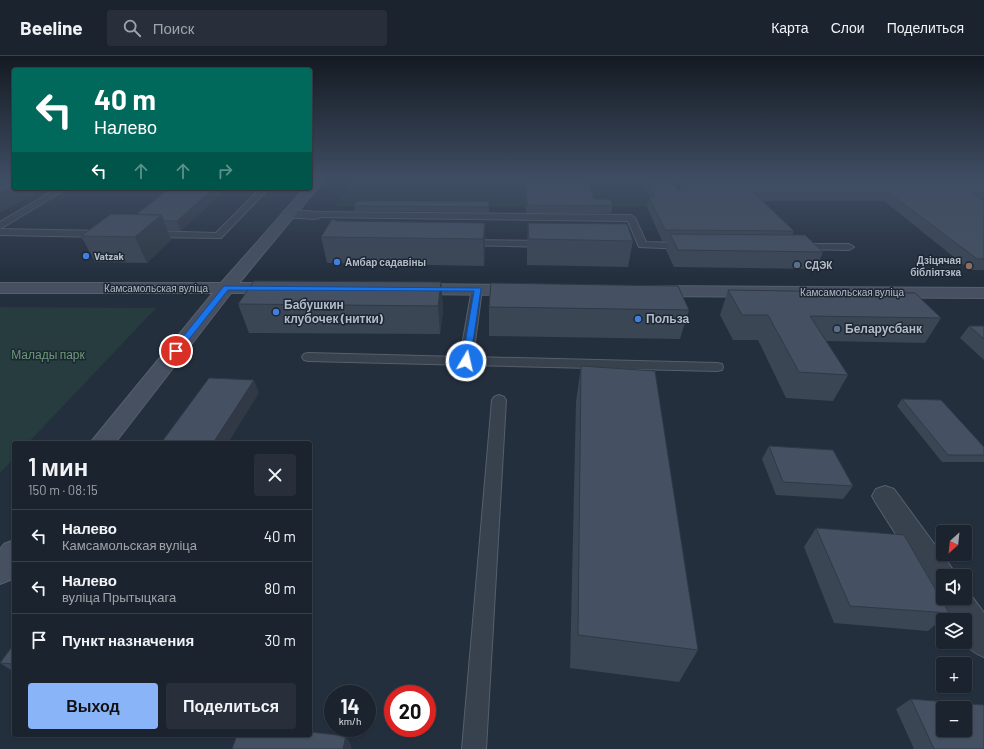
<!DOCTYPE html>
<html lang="ru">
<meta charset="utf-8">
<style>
:root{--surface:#1b232e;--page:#282f3a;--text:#f1f3f6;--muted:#a0a4aa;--line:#39404a;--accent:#8ab4f8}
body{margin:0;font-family:Barlow,sans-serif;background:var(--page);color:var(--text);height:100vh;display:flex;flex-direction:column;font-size:15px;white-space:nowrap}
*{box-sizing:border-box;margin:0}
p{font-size:13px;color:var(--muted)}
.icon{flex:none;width:22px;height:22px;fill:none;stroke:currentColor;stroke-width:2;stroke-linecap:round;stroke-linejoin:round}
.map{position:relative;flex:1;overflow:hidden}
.details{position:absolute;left:12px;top:385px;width:300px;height:296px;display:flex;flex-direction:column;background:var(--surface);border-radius:4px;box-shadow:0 1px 3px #0004,0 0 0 1px var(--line)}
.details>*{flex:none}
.banner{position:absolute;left:12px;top:12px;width:300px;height:122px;border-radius:4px;box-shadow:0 1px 3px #0004,0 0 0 1px var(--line);background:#00695c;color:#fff;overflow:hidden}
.needle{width:26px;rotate:207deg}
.fabs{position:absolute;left:936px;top:469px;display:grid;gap:8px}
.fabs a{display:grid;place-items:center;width:36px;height:36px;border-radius:4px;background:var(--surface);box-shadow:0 1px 3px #0004,0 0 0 1px var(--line);font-size:20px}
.speed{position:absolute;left:324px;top:629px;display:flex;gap:8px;font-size:20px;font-weight:700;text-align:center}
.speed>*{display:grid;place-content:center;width:52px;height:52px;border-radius:50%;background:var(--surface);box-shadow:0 1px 3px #0004,0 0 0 1px var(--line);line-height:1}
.speed small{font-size:10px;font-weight:400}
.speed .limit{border:6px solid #d22;background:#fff;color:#111}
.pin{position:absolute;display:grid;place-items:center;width:34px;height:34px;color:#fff;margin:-17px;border:2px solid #fff;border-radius:50%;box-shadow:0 1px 4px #0007}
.me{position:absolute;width:44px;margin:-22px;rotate:9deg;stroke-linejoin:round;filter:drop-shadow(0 0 3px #0008)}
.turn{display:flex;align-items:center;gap:14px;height:84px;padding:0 16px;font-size:18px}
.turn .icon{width:52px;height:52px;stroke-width:2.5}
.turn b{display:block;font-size:28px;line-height:34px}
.lanes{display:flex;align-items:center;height:38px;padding:0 16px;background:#0003;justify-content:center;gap:20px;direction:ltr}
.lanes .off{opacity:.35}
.round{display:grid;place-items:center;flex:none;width:42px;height:42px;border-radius:4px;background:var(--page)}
.head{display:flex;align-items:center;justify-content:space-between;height:68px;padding:0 16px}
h1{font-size:24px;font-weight:600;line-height:30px}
.cta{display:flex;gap:8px;margin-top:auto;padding:8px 16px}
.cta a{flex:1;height:46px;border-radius:4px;background:var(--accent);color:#111;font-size:16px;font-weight:600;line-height:46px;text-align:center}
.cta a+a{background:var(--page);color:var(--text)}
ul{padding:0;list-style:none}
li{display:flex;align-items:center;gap:12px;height:52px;padding:0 16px;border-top:1px solid var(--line)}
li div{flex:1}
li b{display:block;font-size:15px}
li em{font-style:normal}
header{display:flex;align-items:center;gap:24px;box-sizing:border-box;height:56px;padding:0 20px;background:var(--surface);border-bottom:1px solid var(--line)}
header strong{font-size:19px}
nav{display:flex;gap:22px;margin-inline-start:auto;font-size:14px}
.search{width:280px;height:36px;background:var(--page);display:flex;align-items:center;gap:10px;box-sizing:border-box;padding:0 14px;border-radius:4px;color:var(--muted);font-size:15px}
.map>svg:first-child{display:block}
.green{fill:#263c3f}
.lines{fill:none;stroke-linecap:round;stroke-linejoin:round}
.service-casing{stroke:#565f6c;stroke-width:2}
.minor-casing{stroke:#565f6c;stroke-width:2}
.secondary-casing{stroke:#565f6c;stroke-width:2}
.service{fill:#38414e;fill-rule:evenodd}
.minor{fill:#38414e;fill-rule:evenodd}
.secondary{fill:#465061;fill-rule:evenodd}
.wall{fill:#3b4654}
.shaded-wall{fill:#303945}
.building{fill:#455162;stroke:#303945;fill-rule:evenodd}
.route{fill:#1a73e8;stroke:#114b97}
.shop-dot{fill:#3f7fe0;stroke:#1d2633;stroke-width:1.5}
.service-dot{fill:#5c6f8a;stroke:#1d2633;stroke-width:1.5}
.education-dot{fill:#8d6e63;stroke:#1d2633;stroke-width:1.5}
.labels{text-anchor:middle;stroke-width:3;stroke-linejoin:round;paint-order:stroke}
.far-poi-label{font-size:10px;font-weight:bold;fill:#b4bcc9;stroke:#1d2633;text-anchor:start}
.far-street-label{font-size:10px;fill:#b4bcc9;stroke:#1d2633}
.poi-label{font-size:12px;font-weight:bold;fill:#b4bcc9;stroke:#1d2633;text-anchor:start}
.park-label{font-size:12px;fill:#6b9a76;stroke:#1d2633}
</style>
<header>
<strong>Beeline</strong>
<div class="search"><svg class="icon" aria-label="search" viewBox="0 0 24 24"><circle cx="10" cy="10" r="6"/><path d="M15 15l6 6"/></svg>Поиск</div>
<nav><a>Карта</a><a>Слои</a><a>Поделиться</a></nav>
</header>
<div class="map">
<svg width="984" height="693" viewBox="0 0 984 693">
<rect width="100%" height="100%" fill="#242f3e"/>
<path class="green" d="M 353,123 L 643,123 L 652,151 L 335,150 Z
M 0,251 L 156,252 L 28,387 L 14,387 L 14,402 L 0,417 Z"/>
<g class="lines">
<g class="service-casing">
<path id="service" d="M 58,132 L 68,132 L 0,173 L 0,166 Z
M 261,132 L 269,132 L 221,182 L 150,181 L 145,178 L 150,175 L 216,177 Z
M 314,156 L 631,159 L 635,162 L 646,186 L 686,187 L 691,190 L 686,193 L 639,191 L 628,165 L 311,161 L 310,159 Z
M 0,173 L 104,175 L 109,178 L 104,181 L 0,179 Z
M 467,184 L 546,185 L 551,188 L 546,191 L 464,189 L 462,187 Z
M 799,188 L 849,188 L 854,191 L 849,194 L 796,193 L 794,191 L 796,189 Z
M 477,230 L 482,233 L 473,301 L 717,307 L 722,308 L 723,311 L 722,314 L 717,315 L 308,305 L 304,304 L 302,301 L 304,298 L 308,297 L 460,301 L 472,233 Z
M 499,339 L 504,341 L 506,344 L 486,693 L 462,693 L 492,344 L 494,341 Z"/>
</g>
<g class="minor-casing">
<path id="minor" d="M 289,154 L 319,156 L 321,159 L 319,162 L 314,163 L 284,161 L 282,158 L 284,155 Z
M 885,430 L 894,433 L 954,515 L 956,520 L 943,520 L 943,542 L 965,542 L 965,531 L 984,557 L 984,601 C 963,593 965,584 965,564 L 952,564 L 940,542 L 941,538 L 932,535 L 876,447 L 872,440 L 876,433 Z"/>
</g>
<g class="secondary-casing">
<path id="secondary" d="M 312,123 L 325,123 L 239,227 L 279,227 L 285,228 L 287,232 L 285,236 L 279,237 L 231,237 L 115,387 L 90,387 L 213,237 L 0,237 L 0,227 L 221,227 L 305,132 L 310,132 L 310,126 Z
M 411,228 L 521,229 L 527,230 L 529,234 L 527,238 L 521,239 L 411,238 L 405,237 L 403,233 L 405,229 Z
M 649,230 L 984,232 L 984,242 L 649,240 L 643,239 L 641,235 L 643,231 Z
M 14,484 L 14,520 L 10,524 L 0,528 L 0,493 L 4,488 Z"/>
</g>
<use href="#service" class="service"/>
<use href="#minor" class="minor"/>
<use href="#secondary" class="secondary"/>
</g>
<path class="wall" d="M 525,123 L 588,123 L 594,143 L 613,150 L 611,157 L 526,157 Z
M 643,123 L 672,123 L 678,134 L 682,135 L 676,123 L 984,123 L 984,214 L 970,214 L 884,145 L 763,145 L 794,175 L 792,179 L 823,196 L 816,213 L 674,211 L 666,194 L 668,185 L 662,185 L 647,151 L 649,141 Z
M 170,132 L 219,132 L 221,137 L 181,175 L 168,175 L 171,184 L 147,207 L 95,206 L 81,180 L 137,158 Z
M 354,150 L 489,150 L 489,156 L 355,155 Z
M 337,165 L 485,167 L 485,192 L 484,210 L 327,207 L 321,181 Z
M 528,167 L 633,185 L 628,211 L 527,209 L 527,192 Z
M 441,226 L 443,254 L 440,278 L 249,277 L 238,248 Z
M 728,234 L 941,262 L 925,287 L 826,285 L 848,319 L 833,345 L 786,342 L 758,284 L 733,284 L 720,259 Z
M 489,251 L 689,254 L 680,283 L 489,280 Z
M 969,270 L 984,270 L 984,304 L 960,282 Z
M 581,310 L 698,594 L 679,626 L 570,612 L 576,346 Z
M 902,343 L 984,391 L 984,406 L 942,406 L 897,350 Z
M 769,390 L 853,430 L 843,443 L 776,439 L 762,403 Z
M 816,472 L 949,557 L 928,575 L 834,567 L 804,491 Z
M 14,588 L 14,616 L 0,607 Z
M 911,643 L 984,693 L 914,693 L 896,653 Z"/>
<path class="shaded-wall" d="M 14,130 L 14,132 L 44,132 L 0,157 L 0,137 Z
M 214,132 L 219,132 L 221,137 L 181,175 L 177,165 Z
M 161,159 L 171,184 L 147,207 L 135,181 Z
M 485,167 L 485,192 L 484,210 L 483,183 Z
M 441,226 L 443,254 L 440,278 L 438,250 Z
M 254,324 L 259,337 L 228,387 L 213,387 Z
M 346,680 L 351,689 L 351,693 L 343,693 Z"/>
<path class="building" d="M 0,123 L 14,123 L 14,130 L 0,137 Z
M 526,123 L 588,123 L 594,143 L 610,143 L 613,150 L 527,149 Z
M 648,123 L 672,123 L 678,134 L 685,135 L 688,131 L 683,123 L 984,123 L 984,137 L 972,137 L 984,144 L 984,203 L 977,203 L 888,136 L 753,136 L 794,175 L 665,174 L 649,141 L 654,141 Z
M 170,132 L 214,132 L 177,165 L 164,165 L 161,159 L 137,158 Z
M 357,145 L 489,145 L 489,151 L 354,150 Z
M 111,158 L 161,159 L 135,181 L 81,180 Z
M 332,163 L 337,165 L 485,167 L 483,183 L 321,181 Z
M 528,167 L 627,168 L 633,185 L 529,183 Z
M 670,178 L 805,179 L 823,196 L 678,194 Z
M 254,225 L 441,226 L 438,250 L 238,248 Z
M 491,227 L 678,230 L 689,254 L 489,251 Z
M 728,234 L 915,237 L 941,262 L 810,260 L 848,319 L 799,316 L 768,259 L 742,259 Z
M 969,270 L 984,270 L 984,283 Z
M 581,310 L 655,315 L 698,594 L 578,579 Z
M 209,322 L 254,324 L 213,387 L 161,387 Z
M 902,343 L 941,344 L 984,391 L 984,399 L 948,399 Z
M 769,390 L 833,394 L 853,430 L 783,426 Z
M 816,472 L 904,479 L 949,557 L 850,550 Z
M 14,588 L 14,608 L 0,607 Z
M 911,643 L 984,649 L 984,693 L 934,693 ZM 943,652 L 965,652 L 965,674 L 943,674 Z
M 310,676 L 346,680 L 343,693 L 232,693 L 237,679 L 310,679 Z"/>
<linearGradient id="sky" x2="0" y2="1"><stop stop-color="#141a22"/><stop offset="0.56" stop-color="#3f4d63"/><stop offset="1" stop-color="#3f4d63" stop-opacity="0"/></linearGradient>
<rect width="984" height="220" fill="url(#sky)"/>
<path class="route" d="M 224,230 L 480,232 L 481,233 L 470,305 L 466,308 L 462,305 L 474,235 L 228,234 L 179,296 L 173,296 L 173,293 Z"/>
<g class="shop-dot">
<circle cx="86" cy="200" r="4"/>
<circle cx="337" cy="206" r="4"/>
<circle cx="276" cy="256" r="4"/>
<circle cx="638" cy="263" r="4"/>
</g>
<g class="service-dot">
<circle cx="797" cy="209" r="4"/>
<circle cx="837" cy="273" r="4"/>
</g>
<circle class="education-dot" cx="969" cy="210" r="4"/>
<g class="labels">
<g class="far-poi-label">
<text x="94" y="204">Vatzak</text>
<text x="961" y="208" text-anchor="end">Дзіцячая<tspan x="961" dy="12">бібліятэка</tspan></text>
<text x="345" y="210">Амбар садавіны</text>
<text x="805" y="213">СДЭК</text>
</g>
<g class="far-street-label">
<text x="156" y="236">Камсамольская вуліца</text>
<text x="852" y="240">Камсамольская вуліца</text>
</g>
<g class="poi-label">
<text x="284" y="253">Бабушкин<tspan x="284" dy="14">клубочек (нитки)</tspan></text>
<text x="646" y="267">Польза</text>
<text x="845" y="277">Беларусбанк</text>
</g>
<g class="park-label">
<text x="48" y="303">Малады парк</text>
</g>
</g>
</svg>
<div class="fabs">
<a><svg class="needle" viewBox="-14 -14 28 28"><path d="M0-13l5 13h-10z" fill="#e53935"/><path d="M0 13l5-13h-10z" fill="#a0a4aa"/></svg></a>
<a><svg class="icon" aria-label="sound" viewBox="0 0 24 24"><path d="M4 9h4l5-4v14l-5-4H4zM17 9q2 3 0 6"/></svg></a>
<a><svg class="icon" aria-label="layers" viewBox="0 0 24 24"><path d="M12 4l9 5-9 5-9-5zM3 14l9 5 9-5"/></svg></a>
<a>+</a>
<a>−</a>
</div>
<div class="speed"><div>14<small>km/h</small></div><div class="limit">20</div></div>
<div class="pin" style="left:176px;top:295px;background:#d93025"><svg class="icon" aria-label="arrive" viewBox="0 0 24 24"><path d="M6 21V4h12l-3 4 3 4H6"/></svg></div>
<svg class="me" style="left:466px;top:305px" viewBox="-20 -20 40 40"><circle r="17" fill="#1a73e8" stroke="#fff" stroke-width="3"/><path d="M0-11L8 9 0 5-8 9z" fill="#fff"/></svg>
<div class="banner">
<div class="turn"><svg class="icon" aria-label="left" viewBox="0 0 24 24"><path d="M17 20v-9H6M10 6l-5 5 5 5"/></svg><div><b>40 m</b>Налево</div></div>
<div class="lanes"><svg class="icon" aria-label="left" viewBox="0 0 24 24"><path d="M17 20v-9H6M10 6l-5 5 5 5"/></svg><svg class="icon off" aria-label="ahead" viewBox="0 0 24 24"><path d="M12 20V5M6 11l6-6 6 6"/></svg><svg class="icon off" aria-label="ahead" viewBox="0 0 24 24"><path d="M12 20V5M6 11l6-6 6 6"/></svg><svg class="icon off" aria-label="right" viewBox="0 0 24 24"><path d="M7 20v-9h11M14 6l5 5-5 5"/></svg></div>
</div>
<section class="details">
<div class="head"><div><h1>1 мин</h1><p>150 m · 08:15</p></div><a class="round"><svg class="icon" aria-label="close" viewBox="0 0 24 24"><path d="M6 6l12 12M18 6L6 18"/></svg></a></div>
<ul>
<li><svg class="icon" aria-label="left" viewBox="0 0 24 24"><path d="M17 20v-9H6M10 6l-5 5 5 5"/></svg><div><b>Налево</b><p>Камсамольская вуліца</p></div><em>40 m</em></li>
<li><svg class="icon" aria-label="left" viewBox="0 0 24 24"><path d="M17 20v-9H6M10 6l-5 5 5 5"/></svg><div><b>Налево</b><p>вуліца Прытыцкага</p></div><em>80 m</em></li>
<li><svg class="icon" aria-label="arrive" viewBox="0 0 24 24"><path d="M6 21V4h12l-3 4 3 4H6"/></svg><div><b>Пункт назначения</b></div><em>30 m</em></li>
</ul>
<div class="cta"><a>Выход</a><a>Поделиться</a></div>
</section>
</div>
